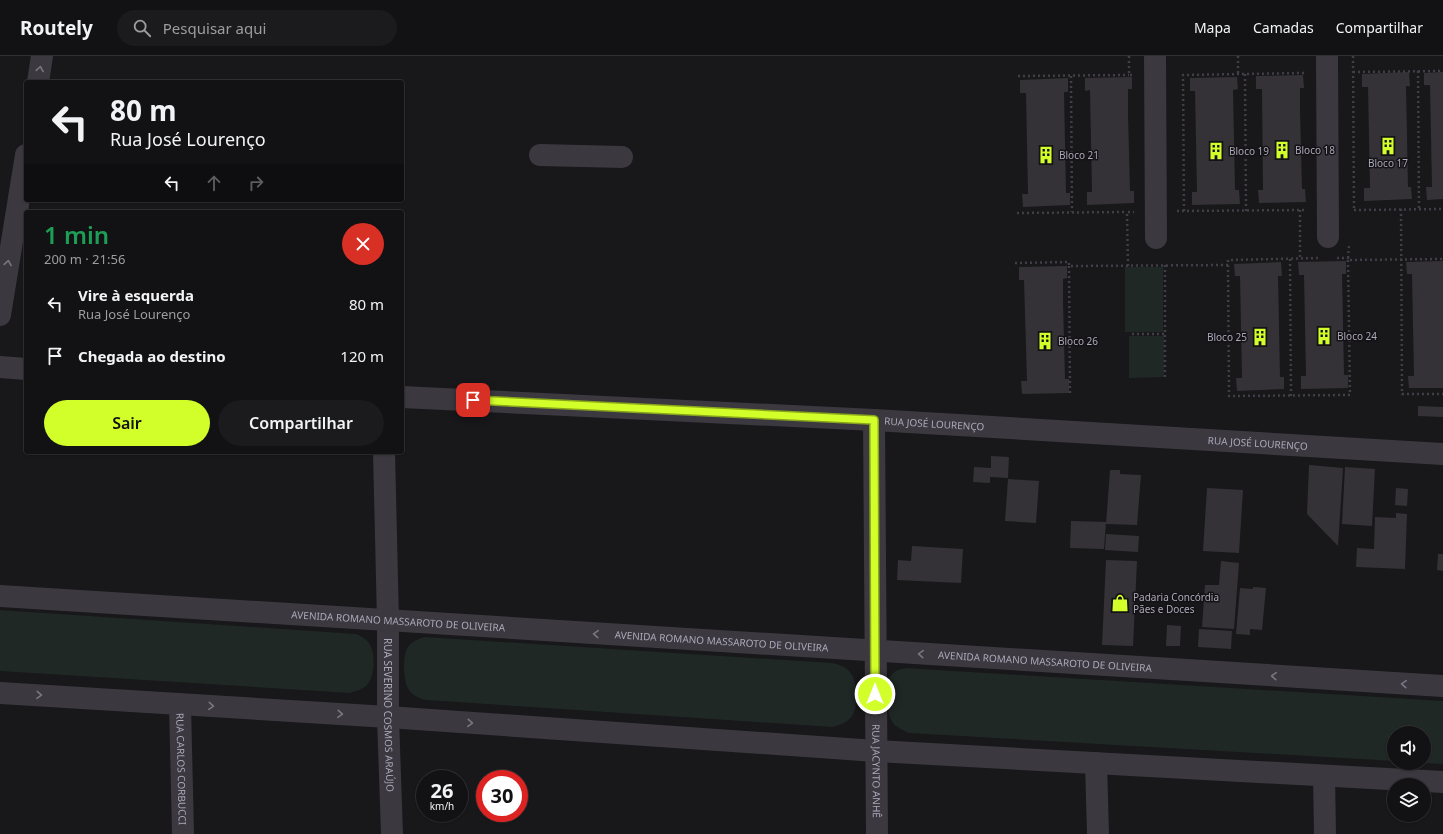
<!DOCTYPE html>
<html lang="pt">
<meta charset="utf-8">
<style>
:root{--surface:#121114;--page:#1b1a1d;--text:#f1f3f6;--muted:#9c9da0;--line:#313134;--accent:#d2fe2a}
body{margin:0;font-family:"Noto Sans",sans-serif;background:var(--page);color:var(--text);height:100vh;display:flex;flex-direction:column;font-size:15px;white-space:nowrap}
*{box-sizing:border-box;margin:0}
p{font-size:13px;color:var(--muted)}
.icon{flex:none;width:22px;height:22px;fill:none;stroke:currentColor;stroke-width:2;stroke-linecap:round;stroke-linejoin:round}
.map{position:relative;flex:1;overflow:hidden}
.side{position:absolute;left:24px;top:154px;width:380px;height:244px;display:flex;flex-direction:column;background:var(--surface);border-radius:4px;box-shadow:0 1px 3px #0004,0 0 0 1px var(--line)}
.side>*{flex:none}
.hud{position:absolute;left:24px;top:24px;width:380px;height:122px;border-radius:4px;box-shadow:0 1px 3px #0004,0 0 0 1px var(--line);background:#121114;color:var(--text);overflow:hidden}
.buttons{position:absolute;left:1387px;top:670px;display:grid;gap:8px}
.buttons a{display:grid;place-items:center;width:44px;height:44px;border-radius:50%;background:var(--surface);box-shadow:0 1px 3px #0004,0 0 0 1px var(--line);font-size:20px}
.speed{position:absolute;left:416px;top:714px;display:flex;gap:8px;font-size:20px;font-weight:700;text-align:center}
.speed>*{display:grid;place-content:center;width:52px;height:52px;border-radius:50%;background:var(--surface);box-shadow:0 1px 3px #0004,0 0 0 1px var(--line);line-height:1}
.speed small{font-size:10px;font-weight:400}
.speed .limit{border:6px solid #d22;background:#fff;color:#111}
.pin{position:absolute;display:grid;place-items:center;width:34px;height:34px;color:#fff;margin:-17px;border-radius:8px;box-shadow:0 2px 6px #0006}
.me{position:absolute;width:44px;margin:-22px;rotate:0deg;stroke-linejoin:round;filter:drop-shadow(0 0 3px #0008)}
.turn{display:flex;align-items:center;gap:14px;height:84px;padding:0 20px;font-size:18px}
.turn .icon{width:52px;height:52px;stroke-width:2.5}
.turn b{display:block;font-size:28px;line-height:34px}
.lanes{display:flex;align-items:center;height:38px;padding:0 20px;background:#0003;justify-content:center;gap:20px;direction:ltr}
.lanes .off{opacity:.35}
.round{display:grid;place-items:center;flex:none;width:42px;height:42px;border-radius:21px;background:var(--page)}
.headline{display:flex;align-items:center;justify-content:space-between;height:68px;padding:0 20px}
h1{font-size:24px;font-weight:600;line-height:30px;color:#1e9e55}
.action{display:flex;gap:8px;margin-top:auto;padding:8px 20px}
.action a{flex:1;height:46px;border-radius:24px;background:var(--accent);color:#111;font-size:16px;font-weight:600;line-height:46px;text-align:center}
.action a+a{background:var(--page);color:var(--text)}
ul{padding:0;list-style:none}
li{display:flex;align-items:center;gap:12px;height:52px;padding:0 20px}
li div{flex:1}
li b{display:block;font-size:15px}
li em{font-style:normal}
header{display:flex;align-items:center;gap:24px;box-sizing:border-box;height:56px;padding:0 20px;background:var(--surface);border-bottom:1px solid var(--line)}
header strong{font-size:19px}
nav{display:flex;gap:22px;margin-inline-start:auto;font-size:14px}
.search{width:280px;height:36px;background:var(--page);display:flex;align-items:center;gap:10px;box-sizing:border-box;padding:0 14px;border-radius:22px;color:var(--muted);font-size:15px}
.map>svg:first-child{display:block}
.green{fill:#1f2824}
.building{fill:#343236}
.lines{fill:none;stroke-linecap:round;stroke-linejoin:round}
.path{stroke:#403e46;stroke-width:2.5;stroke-dasharray:2 3;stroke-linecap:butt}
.minor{stroke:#3b383f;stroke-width:22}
.oneway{stroke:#7a7683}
.route-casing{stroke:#88a51b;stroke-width:10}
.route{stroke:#d2fe2a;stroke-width:7}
.labels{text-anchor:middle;stroke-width:3;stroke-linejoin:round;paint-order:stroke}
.poi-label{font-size:10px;fill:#ada8ba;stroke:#131215;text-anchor:start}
.street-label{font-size:10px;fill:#ada8ba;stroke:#131215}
</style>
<header>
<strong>Routely</strong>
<div class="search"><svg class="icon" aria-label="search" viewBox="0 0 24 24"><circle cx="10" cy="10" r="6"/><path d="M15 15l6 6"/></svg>Pesquisar aqui</div>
<nav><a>Mapa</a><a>Camadas</a><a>Compartilhar</a></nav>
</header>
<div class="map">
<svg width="1443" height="778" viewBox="0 0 1443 778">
<rect width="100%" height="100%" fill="#18171a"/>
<path class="green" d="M 1125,211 L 1163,211 L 1163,276 L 1125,276 Z
M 1129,280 L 1164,280 L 1164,321 L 1129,322 Z
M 0,554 L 356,578 C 361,580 366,583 369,587 C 376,597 375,621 367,629 C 362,634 356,635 350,637 L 0,615 Z
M 425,581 L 832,607 C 838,608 844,610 848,614 C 855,621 856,629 856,638 C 857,657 852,667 832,671 L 426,644 C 409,640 405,631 404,614 C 404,595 406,586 425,581 Z
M 906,612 L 1443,645 L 1443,708 L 1424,707 L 1424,677 L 1394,677 L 1394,705 L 909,677 C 903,674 897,672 893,667 C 886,657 883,627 892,618 C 896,614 901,613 906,612 Z"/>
<path class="building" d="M 1409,16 L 1410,30 L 1406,30 L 1408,131 L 1411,131 L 1412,143 L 1364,145 L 1364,132 L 1370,132 L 1368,31 L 1362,31 L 1362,18 Z
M 1443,16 L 1443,143 L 1427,144 L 1426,131 L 1432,131 L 1430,29 L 1424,29 L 1424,17 Z
M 1303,19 L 1304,32 L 1300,32 L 1300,54 L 1302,133 L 1305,133 L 1306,146 L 1259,147 L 1258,134 L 1263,134 L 1262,33 L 1256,33 L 1256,20 Z
M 1132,21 L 1132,33 L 1128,33 L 1128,58 L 1130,135 L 1134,135 L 1134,147 L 1087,149 L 1087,136 L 1092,136 L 1090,34 L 1085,35 L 1085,22 Z
M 1237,21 L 1238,33 L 1233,34 L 1235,134 L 1239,134 L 1240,148 L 1192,149 L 1192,136 L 1197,136 L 1195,35 L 1190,35 L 1190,22 Z
M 1068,22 L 1068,36 L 1064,36 L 1066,137 L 1070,137 L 1070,149 L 1023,151 L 1022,138 L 1028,138 L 1026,37 L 1020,37 L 1020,24 Z
M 1346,205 L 1346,218 L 1342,218 L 1344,319 L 1348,319 L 1348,332 L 1301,333 L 1301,320 L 1306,320 L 1304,219 L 1299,219 L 1298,206 Z
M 1443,205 L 1443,332 L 1409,332 L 1408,320 L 1414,320 L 1412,218 L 1407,218 L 1406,206 Z
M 1281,206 L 1282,220 L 1278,220 L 1280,321 L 1284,321 L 1284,333 L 1237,335 L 1236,322 L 1242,322 L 1240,220 L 1235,220 L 1234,208 Z
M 1067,210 L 1067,222 L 1063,223 L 1063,246 L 1065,323 L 1069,323 L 1069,337 L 1022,338 L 1021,325 L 1027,325 L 1024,224 L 1019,224 L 1019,211 Z
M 1418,350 L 1443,351 L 1443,361 L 1418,360 Z
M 991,400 L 1009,401 L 1008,422 L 990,421 L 990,427 L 973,426 L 974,411 L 991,412 Z
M 1309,409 L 1343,412 L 1338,490 L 1307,458 Z
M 1345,411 L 1375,413 L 1372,470 L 1342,468 Z
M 1110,414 L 1120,414 L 1120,418 L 1141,419 L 1137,469 L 1106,468 Z
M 1008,423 L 1039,425 L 1036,467 L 1005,465 Z
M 1207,432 L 1243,434 L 1239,497 L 1203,495 Z
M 1396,432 L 1408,433 L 1407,450 L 1395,449 Z
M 1396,457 L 1407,458 L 1405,513 L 1356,511 L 1357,492 L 1374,493 L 1375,461 L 1396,462 Z
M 1071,465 L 1106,466 L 1104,493 L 1070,492 Z
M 1106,478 L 1139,480 L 1138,496 L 1105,494 Z
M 912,490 L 963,493 L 961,527 L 897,524 L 898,504 L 911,505 Z
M 1438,498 L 1443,498 L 1443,515 L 1437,514 Z
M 1106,504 L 1137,505 L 1133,590 L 1102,589 Z
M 1221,505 L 1239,507 L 1234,573 L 1202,571 L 1205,529 L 1219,529 Z
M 1253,531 L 1266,532 L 1262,574 L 1250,573 L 1250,579 L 1236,578 L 1240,532 L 1253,533 Z
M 1167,569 L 1181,570 L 1180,590 L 1166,590 Z
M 1199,573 L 1232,575 L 1231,593 L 1198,591 Z"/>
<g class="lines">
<path class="path" d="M 1129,0 L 1129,19 L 1133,19
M 1238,0 L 1238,18
M 1353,0 L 1354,154
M 1418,15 L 1419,153
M 1353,16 L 1443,15
M 1245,18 L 1246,155
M 1018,20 L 1129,19
M 1071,20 L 1072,156
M 1401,153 L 1402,338 L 1443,338
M 1300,154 L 1300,203
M 1354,154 L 1443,153
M 1177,155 L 1306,154
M 1184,155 L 1183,19 L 1304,17
M 1017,157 L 1127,156
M 1337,202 L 1348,202 L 1348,204 L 1443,203
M 1348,202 L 1349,190
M 1290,203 L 1291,340
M 1015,207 L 1069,206 L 1069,210 L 1228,209 L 1228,204 L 1320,202
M 1165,209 L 1165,323
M 1228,209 L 1229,340 L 1350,339 L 1348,204
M 1069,210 L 1070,338
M 1128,210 L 1127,156 L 1134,156
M 1132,278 L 1165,278"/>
<g class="minor">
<path d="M 1155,0 L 1156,182"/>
<path d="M 1327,0 L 1328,181"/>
<path d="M 38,26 L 42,0"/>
<path d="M 540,99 L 622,101"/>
<path d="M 0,259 L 26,99"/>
<path d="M 0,311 L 26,313"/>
<path id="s1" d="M 402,341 L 874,364 L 1443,398"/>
<path id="s2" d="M 874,364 L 877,778"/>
<path id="s3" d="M 384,396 L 388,565 L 388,661 L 392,778"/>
<path id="s4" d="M 0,540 L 1443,630"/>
<path d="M 0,637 L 388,661 L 876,695 L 1443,726"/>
<path id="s5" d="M 180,648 L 183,778"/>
<path d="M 1096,707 L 1098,778"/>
<path d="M 1324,720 L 1325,778"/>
</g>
</g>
<defs><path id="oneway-chevron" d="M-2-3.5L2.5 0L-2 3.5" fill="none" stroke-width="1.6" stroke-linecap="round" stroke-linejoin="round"/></defs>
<g class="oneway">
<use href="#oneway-chevron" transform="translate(40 13) rotate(-81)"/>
<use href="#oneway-chevron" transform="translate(8 207) rotate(-81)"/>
<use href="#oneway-chevron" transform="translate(596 578) rotate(-176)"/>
<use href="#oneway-chevron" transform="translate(921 598) rotate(-176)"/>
<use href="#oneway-chevron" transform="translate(1274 620) rotate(-176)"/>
<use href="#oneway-chevron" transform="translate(1404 628) rotate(-176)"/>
<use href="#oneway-chevron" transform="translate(39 639) rotate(3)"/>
<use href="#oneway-chevron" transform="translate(211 650) rotate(4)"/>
<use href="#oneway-chevron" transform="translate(340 658) rotate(4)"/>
<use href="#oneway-chevron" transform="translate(470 667) rotate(4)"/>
</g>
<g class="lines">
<g class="route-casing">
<path id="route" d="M 473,344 L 874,364 L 875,638"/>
</g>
<use href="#route" class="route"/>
</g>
<defs>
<g id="building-bare" transform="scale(1.38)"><path d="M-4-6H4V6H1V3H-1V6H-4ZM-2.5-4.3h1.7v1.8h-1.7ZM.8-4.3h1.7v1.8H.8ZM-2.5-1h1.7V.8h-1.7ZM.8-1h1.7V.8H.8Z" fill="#d2fe2a" stroke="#131215" stroke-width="2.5" paint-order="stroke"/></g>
<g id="shop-bare" transform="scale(1.38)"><path d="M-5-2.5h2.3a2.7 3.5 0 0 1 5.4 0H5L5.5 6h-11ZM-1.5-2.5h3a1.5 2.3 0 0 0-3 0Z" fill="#d2fe2a" stroke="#131215" stroke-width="2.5" paint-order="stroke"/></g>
</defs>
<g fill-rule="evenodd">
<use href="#building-bare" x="1388" y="90"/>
<use href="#building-bare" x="1282" y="94"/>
<use href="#building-bare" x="1216" y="95"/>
<use href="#building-bare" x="1046" y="99"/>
<use href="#building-bare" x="1324" y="280"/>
<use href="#building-bare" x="1260" y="281"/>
<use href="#building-bare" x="1045" y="285"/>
<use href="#shop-bare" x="1120" y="547"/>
</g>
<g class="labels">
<g class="poi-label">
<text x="1295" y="98">Bloco 18</text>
<text x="1229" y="99">Bloco 19</text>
<text x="1059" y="103">Bloco 21</text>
<text x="1388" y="111" text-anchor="middle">Bloco 17</text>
<text x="1337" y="284">Bloco 24</text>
<text x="1247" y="285" text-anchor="end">Bloco 25</text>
<text x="1058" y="289">Bloco 26</text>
<text x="1133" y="545">Padaria Concórdia<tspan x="1133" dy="12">Pães e Doces</tspan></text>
</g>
<g class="street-label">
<text dy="4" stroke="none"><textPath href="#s1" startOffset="533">RUA JOSÉ LOURENÇO</textPath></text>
<text dy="4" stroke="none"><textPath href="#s1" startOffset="857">RUA JOSÉ LOURENÇO</textPath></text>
<text dy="4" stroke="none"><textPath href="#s4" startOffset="399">AVENIDA ROMANO MASSAROTO DE OLIVEIRA</textPath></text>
<text dy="4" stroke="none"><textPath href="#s4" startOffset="723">AVENIDA ROMANO MASSAROTO DE OLIVEIRA</textPath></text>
<text dy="4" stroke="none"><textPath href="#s4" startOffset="1047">AVENIDA ROMANO MASSAROTO DE OLIVEIRA</textPath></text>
<text dy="4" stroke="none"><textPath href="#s3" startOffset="263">RUA SEVERINO COSMOS ARAÚJO</textPath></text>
<text dy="4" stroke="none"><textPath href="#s5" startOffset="65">RUA CARLOS CORBUCCI</textPath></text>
<text dy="4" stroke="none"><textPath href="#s2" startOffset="351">RUA JACYNTO ANHÊ</textPath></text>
</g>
</g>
</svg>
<div class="buttons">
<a><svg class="icon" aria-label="sound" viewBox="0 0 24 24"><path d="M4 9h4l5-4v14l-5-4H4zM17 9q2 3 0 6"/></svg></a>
<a><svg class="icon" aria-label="layers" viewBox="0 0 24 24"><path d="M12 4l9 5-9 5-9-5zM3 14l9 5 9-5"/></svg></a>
</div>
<div class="speed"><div>26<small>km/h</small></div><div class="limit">30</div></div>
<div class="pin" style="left:473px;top:344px;background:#d93025"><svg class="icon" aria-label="arrive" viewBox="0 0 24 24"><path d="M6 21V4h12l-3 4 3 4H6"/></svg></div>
<svg class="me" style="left:875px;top:638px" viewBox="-20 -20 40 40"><circle r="17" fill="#d2fe2a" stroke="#fff" stroke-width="3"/><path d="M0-11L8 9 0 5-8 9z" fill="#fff"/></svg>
<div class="hud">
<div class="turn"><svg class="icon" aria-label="left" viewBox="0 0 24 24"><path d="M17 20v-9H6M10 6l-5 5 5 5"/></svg><div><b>80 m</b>Rua José Lourenço</div></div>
<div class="lanes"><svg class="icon" aria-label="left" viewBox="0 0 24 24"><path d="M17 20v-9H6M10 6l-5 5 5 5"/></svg><svg class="icon off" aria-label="ahead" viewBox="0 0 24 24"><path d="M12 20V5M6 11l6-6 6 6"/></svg><svg class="icon off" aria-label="right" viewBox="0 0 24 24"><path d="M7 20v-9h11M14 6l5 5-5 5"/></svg></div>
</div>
<section class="side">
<div class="headline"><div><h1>1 min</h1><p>200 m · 21:56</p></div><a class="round" style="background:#d93025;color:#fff"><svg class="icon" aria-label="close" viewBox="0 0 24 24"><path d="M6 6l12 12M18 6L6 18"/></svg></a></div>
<ul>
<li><svg class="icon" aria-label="left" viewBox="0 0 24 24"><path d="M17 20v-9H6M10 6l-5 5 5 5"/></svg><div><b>Vire à esquerda</b><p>Rua José Lourenço</p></div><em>80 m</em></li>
<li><svg class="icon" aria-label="arrive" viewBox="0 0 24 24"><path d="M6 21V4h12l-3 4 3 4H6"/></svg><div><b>Chegada ao destino</b></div><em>120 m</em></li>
</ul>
<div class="action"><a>Sair</a><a>Compartilhar</a></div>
</section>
</div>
